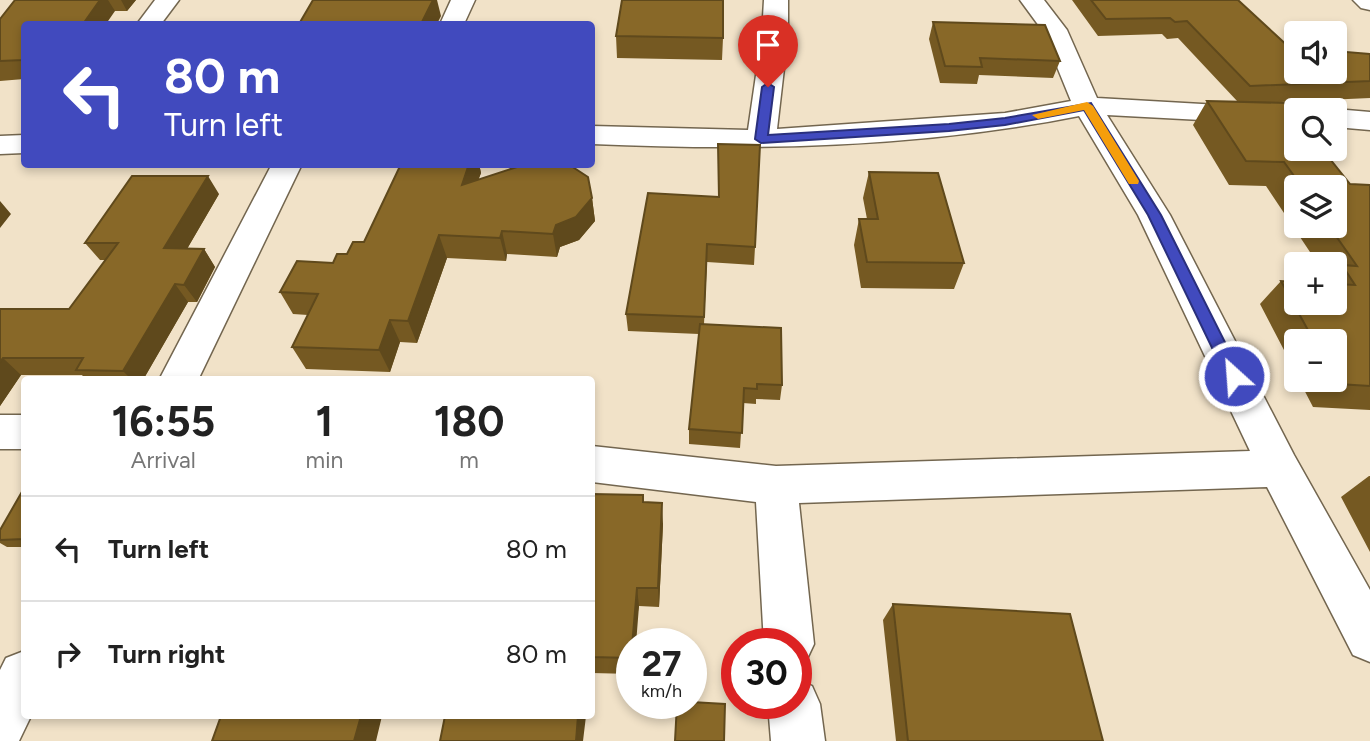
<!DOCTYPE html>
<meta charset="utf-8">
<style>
:root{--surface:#fff;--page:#f6f6f6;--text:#222;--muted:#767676;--line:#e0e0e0}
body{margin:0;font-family:Figtree,sans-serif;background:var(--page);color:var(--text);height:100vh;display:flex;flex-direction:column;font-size:26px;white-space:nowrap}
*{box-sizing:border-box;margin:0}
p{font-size:23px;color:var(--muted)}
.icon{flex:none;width:38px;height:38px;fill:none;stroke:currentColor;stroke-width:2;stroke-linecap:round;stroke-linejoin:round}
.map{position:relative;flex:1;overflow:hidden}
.drawer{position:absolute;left:21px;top:376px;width:574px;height:343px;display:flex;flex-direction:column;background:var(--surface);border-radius:7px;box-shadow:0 4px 10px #0003}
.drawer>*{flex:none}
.banner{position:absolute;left:21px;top:21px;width:574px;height:147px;border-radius:7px;box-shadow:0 4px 10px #0003;background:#414abe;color:#fff;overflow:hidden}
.buttons{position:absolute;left:1284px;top:21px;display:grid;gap:14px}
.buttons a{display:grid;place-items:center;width:63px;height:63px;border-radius:7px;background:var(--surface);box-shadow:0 4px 10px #0003;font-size:35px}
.speed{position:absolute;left:616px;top:628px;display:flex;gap:14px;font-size:35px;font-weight:700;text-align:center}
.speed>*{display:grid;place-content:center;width:91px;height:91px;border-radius:50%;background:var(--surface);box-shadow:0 4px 10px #0003;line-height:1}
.speed small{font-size:18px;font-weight:400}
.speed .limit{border:10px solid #d22;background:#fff;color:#111}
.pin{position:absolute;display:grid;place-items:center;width:60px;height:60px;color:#fff;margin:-72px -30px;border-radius:50% 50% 50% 0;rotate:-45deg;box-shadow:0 0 7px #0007}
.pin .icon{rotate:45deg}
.me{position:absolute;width:77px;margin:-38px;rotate:334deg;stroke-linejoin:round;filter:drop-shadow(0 0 5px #0008)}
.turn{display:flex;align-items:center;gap:24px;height:147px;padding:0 28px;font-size:32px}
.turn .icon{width:91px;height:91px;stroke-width:2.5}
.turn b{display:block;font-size:49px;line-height:60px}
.eta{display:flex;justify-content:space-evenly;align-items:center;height:119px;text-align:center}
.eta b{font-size:42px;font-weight:700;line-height:49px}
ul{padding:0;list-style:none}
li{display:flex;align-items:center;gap:21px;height:105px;padding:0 28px;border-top:2px solid var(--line)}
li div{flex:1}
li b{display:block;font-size:26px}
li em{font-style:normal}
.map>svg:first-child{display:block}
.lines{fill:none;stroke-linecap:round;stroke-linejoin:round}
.minor-casing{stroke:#73664f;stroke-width:3}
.minor{fill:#fff;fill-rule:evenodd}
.wall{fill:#755922;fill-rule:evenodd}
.shaded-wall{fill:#5f491c}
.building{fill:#886828;stroke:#5f491c;stroke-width:2}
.route{fill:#414abe;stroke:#2a307c;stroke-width:2}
.slow{fill:#f59e0b}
</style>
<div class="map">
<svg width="1370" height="741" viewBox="0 0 1370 741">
<rect width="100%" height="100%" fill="#f1e2c8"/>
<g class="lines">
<g class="minor-casing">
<path id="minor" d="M 155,0 L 179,0 L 161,24 L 137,24 Z
M 451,0 L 475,0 L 464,24 L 440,24 Z
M 764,0 L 788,0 L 788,34 L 777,129 L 1005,113 L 1071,101 L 1042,30 L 1020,0 L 1044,0 L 1067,30 L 1097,98 L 1307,110 L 1297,110 L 1297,125 L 1107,115 L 1170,215 L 1294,455 L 1370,590 L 1370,662 L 1353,655 L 1267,487 L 799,503 L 814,644 L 806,661 L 796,666 L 796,644 L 764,644 L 756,502 L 592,482 L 592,446 L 776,466 L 1250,451 L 1138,215 L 1079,116 C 919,148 754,151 592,144 L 592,126 L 748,130 L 762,34 Z
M 1353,0 L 1370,0 L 1370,10 L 1361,8 Z
M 1335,109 L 1370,112 L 1370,130 L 1335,127 L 1335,110 L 1332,110 Z
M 24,135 L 24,153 L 0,154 L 0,136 Z
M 272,164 L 302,164 L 198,380 L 159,380 Z
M 0,415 L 24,415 L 24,449 L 0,449 Z
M 24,651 L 24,716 L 31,716 L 19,741 L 0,741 L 0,670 L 6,658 Z
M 796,679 L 812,686 L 820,704 L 825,741 L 771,741 L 768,704 L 796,704 Z"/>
</g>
<use href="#minor" class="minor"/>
</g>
<path class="wall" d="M 15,0 L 136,0 L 127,11 L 115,11 L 24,24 L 24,79 L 0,81 L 0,19 Z
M 1072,0 L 1238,0 L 1290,48 L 1370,54 L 1370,98 L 1259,103 L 1350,184 L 1370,185 L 1370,410 L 1313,407 L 1299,380 L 1335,380 L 1335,341 L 1297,341 L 1297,375 L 1260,304 L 1281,281 L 1335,303 L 1335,264 L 1318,264 L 1266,186 L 1229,185 L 1193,125 L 1207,101 L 1238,102 L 1178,38 L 1167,39 L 1162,34 L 1098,36 ZM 1297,187 L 1335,187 L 1335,226 L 1297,226 Z
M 933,22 L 1060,61 L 1053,78 L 979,75 L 977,84 L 940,83 L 929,39 Z
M 616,36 L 723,38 L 722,60 L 617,58 Z
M 718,144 L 755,247 L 754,265 L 707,262 L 704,324 L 782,385 L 780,400 L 756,399 L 756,404 L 743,403 L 740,448 L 689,444 L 689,429 L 699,334 L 628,331 L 626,314 L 718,197 Z
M 401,164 L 479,164 L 481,173 L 478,180 L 592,198 L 595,221 L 579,240 L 560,247 L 557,257 L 507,254 L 506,261 L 447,258 L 417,343 L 400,342 L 390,372 L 306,369 L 292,347 L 308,315 L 293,314 L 280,292 L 333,263 L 364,242 Z
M 869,172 L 964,263 L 954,289 L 861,288 L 854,245 L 859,219 L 867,219 L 863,198 Z
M 219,194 L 187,249 L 204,249 L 215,267 L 197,302 L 188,302 L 143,380 L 86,380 L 82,375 L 21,375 L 0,406 L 0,309 L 69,309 L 106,260 L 100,260 L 85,243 Z
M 1369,476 L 1370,476 L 1370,552 L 1341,497 Z
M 24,490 L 24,547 L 7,547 L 0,543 L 0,530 Z
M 592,494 L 643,495 L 644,502 L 663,524 L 659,607 L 639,606 L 632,644 L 632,674 L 592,673 Z
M 893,604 L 1103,741 L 896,741 L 883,620 Z"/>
<path class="shaded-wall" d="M 100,0 L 108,0 L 115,11 L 106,24 L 83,24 Z
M 121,0 L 136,0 L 127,11 Z
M 433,0 L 437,0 L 441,16 L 437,24 L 421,24 Z
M 469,164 L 479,164 L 481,173 L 468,208 L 462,185 Z
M 208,176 L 219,194 L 177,266 L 164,248 Z
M 592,198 L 595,221 L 579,240 L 560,247 L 557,257 L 553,234 L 556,225 Z
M 0,201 L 11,214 L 0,228 Z
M 502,231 L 507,254 L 506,261 L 500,238 Z
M 439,235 L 447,258 L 417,343 L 408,321 Z
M 204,249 L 215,267 L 197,302 L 184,285 Z
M 175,284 L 188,302 L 143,380 L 132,380 L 123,371 Z
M 390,320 L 400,342 L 390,372 L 379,350 Z
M 3,358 L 21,375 L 0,406 L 0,362 Z
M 662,503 L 663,524 L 659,607 L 658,588 Z
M 637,588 L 639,606 L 636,644 L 632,644 Z
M 361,716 L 382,716 L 376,741 L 354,741 Z
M 578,716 L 586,716 L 583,741 L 576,741 Z"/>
<path class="building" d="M 15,0 L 100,0 L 83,24 L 24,24 L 24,58 L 23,60 L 0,61 L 0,19 Z
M 313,0 L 433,0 L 421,24 L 299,24 Z
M 622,0 L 723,0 L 723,38 L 616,36 Z
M 1091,0 L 1238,0 L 1290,48 L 1297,49 L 1297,72 L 1335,72 L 1335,51 L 1370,54 L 1370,81 L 1250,86 L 1187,21 L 1175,22 L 1170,18 L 1106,19 Z
M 933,22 L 1045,25 L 1060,61 L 980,58 L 982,67 L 945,66 Z
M 1207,101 L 1287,103 L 1297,115 L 1297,149 L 1322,149 L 1350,184 L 1370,185 L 1370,386 L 1338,384 L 1335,379 L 1335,341 L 1314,341 L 1281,281 L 1297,282 L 1297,303 L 1335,303 L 1335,284 L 1355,285 L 1342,265 L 1357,266 L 1329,226 L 1335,226 L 1335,187 L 1302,187 L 1284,162 L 1246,161 Z
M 718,144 L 760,145 L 755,247 L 707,244 L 704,317 L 626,314 L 648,193 L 719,197 Z
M 401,164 L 469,164 L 462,185 L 526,164 L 568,164 L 588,177 L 592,198 L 576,217 L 556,225 L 553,234 L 502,231 L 500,238 L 439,235 L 408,321 L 390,320 L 379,350 L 292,347 L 318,294 L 280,292 L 297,261 L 333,263 L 337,254 L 347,254 L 353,242 L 364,242 Z
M 869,172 L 938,173 L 964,263 L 867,262 L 859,219 L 878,219 Z
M 132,176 L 208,176 L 164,248 L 204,249 L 184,285 L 175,284 L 123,371 L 76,370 L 83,358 L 3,358 L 0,362 L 0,309 L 69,309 L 118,243 L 85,243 Z
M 700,324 L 781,328 L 782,385 L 757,384 L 757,389 L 744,388 L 742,433 L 689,429 Z
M 23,490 L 24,490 L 24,539 L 0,540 L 0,530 Z
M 592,494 L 643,495 L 643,502 L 662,503 L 658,588 L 637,588 L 631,658 L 592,657 Z
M 893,604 L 1070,614 L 1103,741 L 908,741 Z
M 691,702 L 725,704 L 724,741 L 675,741 L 677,704 L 691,704 Z
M 221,716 L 361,716 L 354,741 L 212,741 Z
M 445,716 L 578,716 L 576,741 L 440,741 Z"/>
<path class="route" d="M 768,83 L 774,87 L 768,135 L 949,124 L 1005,118 L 1091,103 L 1161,215 L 1242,376 L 1240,381 L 1228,381 L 1148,215 L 1084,110 L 1005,125 L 949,131 L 761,143 L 755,139 L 762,87 Z"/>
<path class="slow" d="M 1087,102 L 1093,106 L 1139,181 L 1138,184 L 1129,184 L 1084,110 L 1038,119 L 1032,115 Z"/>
</svg>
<div class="buttons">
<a><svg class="icon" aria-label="sound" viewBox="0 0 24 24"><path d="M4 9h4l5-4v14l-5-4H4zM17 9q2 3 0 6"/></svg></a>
<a><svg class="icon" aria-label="search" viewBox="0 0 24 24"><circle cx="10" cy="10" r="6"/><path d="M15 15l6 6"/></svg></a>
<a><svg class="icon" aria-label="layers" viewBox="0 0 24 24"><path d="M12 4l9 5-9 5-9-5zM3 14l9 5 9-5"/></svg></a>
<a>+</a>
<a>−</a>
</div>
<div class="speed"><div>27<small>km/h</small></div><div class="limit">30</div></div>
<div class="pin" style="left:768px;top:87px;background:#d93025"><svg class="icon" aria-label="arrive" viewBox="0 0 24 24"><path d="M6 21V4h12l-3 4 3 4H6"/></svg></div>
<svg class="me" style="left:1234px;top:376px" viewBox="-20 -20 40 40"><circle r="17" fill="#414abe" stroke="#fff" stroke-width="3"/><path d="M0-11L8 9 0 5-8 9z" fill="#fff"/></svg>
<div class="banner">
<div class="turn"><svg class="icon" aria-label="left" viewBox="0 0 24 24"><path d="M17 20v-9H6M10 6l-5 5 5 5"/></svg><div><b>80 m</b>Turn left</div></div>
</div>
<section class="drawer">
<div class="eta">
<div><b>16:55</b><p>Arrival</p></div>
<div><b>1</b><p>min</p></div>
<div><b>180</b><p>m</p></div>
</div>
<ul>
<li><svg class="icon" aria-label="left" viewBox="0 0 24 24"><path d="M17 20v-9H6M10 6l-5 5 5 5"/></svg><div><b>Turn left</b></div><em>80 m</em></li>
<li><svg class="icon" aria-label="right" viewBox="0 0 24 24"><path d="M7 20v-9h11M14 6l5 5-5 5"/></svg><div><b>Turn right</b></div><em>80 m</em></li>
</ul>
</section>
</div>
